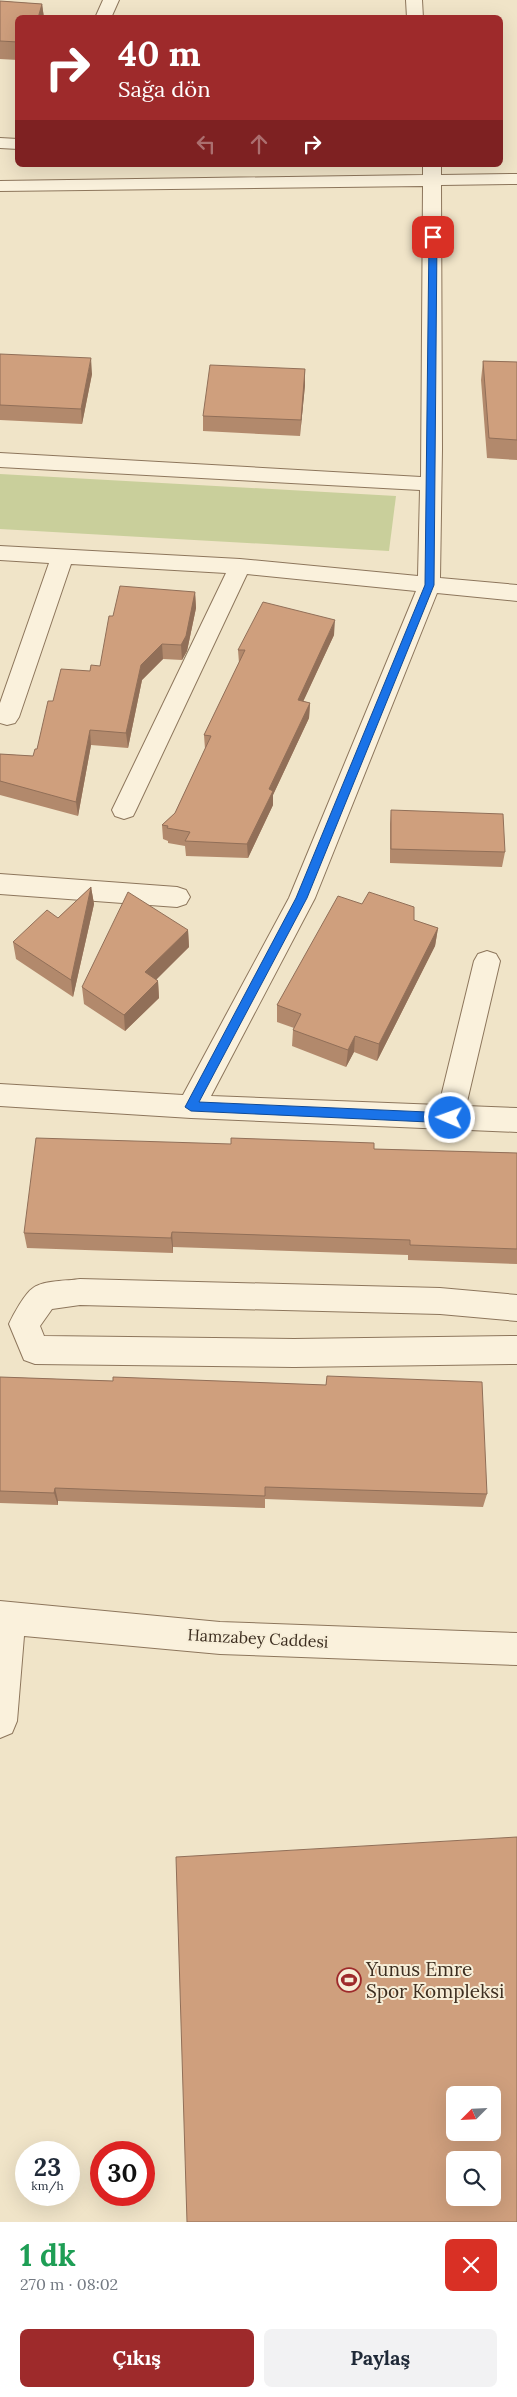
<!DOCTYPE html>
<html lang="tr">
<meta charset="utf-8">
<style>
:root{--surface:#fff;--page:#f2f2f3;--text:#1f2937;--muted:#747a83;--accent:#9e2a2b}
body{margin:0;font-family:Lora,serif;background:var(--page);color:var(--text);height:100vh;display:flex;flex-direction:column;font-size:19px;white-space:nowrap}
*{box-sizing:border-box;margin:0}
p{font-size:16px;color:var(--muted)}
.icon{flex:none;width:28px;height:28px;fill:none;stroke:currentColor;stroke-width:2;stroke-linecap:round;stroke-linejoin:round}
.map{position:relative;height:2222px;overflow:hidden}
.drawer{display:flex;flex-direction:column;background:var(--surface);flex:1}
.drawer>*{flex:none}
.hud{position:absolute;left:15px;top:15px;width:488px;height:152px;border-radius:8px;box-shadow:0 5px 20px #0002;background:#9e2a2b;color:#fff;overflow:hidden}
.needle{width:32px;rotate:246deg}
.controls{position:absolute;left:446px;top:2086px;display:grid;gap:10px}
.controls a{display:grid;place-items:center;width:55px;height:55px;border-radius:8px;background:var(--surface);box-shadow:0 5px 20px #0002;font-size:25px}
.speed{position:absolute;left:15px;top:2141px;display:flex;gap:10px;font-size:25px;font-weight:700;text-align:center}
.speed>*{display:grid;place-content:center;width:65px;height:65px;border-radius:50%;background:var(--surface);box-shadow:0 5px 20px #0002;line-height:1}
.speed small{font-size:12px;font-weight:400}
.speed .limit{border:8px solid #d22;background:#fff;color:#111}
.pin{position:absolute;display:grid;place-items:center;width:42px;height:42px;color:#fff;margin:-21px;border-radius:10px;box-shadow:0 2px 8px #0006}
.me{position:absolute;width:55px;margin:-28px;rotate:272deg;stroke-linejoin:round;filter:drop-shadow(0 0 4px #0008)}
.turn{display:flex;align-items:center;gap:18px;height:105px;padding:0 20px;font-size:22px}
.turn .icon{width:65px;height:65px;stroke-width:2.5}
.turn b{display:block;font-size:35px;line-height:42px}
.lanes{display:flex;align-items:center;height:48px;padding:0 20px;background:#0003;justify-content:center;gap:25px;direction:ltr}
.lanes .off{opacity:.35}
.round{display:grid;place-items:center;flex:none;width:52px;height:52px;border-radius:8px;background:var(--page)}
.overview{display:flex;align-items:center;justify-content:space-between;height:85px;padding:0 20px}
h1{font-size:30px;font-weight:800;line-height:38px;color:#1e9e55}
.primary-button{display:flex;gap:10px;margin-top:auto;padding:10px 20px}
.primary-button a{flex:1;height:58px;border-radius:8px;background:var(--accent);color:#fff;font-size:20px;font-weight:800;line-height:58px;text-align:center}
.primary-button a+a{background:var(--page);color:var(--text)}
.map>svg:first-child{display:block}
.green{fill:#c9cf9b}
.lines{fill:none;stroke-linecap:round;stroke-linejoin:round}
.minor-casing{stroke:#8d765c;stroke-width:2}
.minor{fill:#faf1dc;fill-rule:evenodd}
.wall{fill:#b2896c}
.shaded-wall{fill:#916f58}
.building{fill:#cf9f7d;stroke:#916f58;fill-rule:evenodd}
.route{fill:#1a73e8;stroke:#114b97}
.labels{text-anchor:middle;stroke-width:4;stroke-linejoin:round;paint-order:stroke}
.street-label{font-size:16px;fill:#3d2e20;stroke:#f7eed8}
.near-poi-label{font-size:19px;fill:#3d2e20;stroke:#f7eed8;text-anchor:start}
</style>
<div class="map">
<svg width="517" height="2222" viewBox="0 0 517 2222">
<rect width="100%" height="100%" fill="#f0e4c8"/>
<path class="green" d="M 0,474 L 396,496 L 389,551 L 0,529 Z"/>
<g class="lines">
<g class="minor-casing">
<path id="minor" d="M 103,0 L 119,0 L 111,18 L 95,18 Z
M 406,0 L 422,0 L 423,18 L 407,18 Z
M 0,138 L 18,139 L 18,149 L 0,148 Z
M 423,165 L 441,165 L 441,175 L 517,174 L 517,184 L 441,185 L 442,449 L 440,578 L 517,585 L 517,601 L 437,593 L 315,898 L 211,1096 L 439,1105 L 474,961 L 478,954 L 487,951 L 496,954 L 500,961 L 466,1106 L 517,1108 L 517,1132 L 191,1118 L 0,1106 L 0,1084 L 183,1095 L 289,898 L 416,591 L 247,574 L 136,810 L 133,816 L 124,819 L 115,816 L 112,810 L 226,573 L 71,564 L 19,717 L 15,723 L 7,725 L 0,723 L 0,703 L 49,563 L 0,560 L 0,546 L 240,559 L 418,576 L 420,490 L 0,467 L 0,453 L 421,477 L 423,186 L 0,191 L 0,181 L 423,175 Z
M 0,874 L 177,887 L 186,890 L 190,897 L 186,904 L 177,907 L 0,894 Z
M 80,1279 L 440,1288 L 517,1295 L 517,1321 L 440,1314 L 80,1305 L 52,1309 L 40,1326 L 44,1336 L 294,1339 L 517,1336 L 517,1364 L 294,1367 L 35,1364 L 24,1360 L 9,1324 C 13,1315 25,1293 33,1288 C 44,1280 67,1281 80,1279 Z
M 0,1601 L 220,1622 L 517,1633 L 517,1665 L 220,1654 L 24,1636 L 17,1721 L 12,1733 L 0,1738 Z"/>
</g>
<use href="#minor" class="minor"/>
</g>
<path class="wall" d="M 0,1 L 42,4 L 44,18 L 18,18 L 18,60 L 0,59 Z
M 0,354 L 92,374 L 82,424 L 0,420 Z
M 483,361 L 517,362 L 517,460 L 487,458 L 481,380 Z
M 305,369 L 305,385 L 300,436 L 203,431 L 203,416 Z
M 195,592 L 196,608 L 187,651 L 182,660 L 163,659 L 142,680 L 128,748 L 91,745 L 78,816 L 0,795 L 0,754 L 33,756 L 37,749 L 53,701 L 90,671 L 100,666 L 113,616 Z
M 334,635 L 303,701 L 310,703 L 309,718 L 273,795 L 273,805 L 248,858 L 186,856 L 185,846 L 168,843 L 168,841 L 163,839 L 162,825 L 175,813 L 205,749 L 204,735 L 239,663 L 238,650 Z
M 391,810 L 505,852 L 502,867 L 390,863 L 390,824 Z
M 91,887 L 94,904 L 73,997 L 16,959 L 13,942 L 58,918 Z
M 362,904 L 438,928 L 435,946 L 377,1061 L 354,1052 L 346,1067 L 292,1046 L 293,1030 L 294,1028 L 277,1022 L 277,1005 Z
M 188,930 L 189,947 L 156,979 L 158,981 L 159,998 L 125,1031 L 84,1004 L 82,987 Z
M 374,1149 L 517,1153 L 517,1264 L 408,1260 L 408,1255 L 173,1247 L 173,1253 L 27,1248 L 24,1233 Z
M 327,1376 L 487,1494 L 483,1507 L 265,1499 L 265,1508 L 58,1501 L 58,1505 L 0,1503 L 0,1377 L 113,1381 L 326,1385 Z"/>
<path class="shaded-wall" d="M 42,4 L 44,18 L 38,18 Z
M 91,358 L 92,374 L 82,424 L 81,409 Z
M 305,369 L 305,385 L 300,436 L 301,420 Z
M 195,592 L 196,608 L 187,651 L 182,660 L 181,645 Z
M 335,620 L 334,635 L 297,715 L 298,700 Z
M 162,644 L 163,659 L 142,680 L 128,748 L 126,733 L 141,665 Z
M 310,703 L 309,718 L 273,795 L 273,805 L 248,858 L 247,844 L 269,789 Z
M 90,730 L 91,745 L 78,816 L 76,802 Z
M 91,887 L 94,904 L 73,997 L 71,980 Z
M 438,928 L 435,946 L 377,1061 L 379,1044 Z
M 188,930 L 189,947 L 147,989 L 145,972 Z
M 158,981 L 159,998 L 125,1031 L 124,1015 Z
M 355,1036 L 354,1052 L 346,1067 L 348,1050 Z
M 172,1232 L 173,1247 L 173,1253 L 171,1238 Z
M 55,1488 L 58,1501 L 58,1505 L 54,1493 Z"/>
<path class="building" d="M 0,1 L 42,4 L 38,18 L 18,18 L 18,42 L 0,41 Z
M 0,354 L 91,358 L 81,409 L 0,405 Z
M 483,361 L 517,362 L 517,440 L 489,438 Z
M 210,365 L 305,369 L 301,420 L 203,416 Z
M 120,586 L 195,592 L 186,636 L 181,645 L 162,644 L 141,665 L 126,733 L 90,730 L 76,802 L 0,781 L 0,754 L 33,756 L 35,749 L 37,749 L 48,701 L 53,701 L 61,669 L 90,671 L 91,665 L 100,666 L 109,616 L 113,616 Z
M 263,602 L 335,620 L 298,700 L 310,703 L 269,789 L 273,791 L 247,844 L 185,841 L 190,832 L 167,828 L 168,826 L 162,825 L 175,813 L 211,736 L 204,735 L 245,650 L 238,650 Z
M 391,810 L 503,814 L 505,852 L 391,849 Z
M 91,887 L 71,980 L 13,942 L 47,910 L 58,918 Z
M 128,892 L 188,930 L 145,972 L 158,981 L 124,1015 L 82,987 Z
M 369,892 L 414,907 L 414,920 L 438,928 L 379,1044 L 355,1036 L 348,1050 L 293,1030 L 301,1014 L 277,1005 L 338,896 L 362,904 Z
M 36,1138 L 231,1144 L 231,1138 L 374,1143 L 374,1149 L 517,1153 L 517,1249 L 410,1245 L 410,1240 L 172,1232 L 171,1238 L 24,1233 Z
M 327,1376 L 482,1382 L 487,1494 L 265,1487 L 265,1496 L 55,1488 L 54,1493 L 0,1491 L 0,1377 L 113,1381 L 113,1377 L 326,1385 Z
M 517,1837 L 517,2222 L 187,2222 L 176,1857 ZM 455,2095 L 492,2095 L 492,2132 L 455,2132 ZM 455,2160 L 492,2160 L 492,2198 L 455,2198 Z"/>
<path class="route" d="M 433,234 L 437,237 L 434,585 L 307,898 L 199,1102 L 450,1113 L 455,1118 L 450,1123 L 191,1111 L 185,1107 L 296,898 L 425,585 L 429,237 Z"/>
<defs>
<g id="stadium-ring" transform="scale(1.25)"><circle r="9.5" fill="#f7eed8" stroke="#9e2a2b" stroke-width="1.5"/><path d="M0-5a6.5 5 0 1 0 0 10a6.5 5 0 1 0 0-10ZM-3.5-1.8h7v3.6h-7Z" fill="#9e2a2b"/></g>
</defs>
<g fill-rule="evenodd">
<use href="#stadium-ring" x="349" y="1980"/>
</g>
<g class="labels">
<g class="street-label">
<text transform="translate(258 1638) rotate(3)" y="6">Hamzabey Caddesi</text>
</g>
<g class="near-poi-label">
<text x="366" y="1976">Yunus Emre<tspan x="366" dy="22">Spor Kompleksi</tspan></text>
</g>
</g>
</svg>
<div class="controls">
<a><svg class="needle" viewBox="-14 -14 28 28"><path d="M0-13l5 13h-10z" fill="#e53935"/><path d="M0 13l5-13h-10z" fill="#747a83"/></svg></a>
<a><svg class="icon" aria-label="search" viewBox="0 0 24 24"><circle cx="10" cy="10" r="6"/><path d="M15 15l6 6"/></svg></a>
</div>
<div class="speed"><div>23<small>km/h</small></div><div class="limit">30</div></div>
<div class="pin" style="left:433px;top:237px;background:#d93025"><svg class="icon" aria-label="arrive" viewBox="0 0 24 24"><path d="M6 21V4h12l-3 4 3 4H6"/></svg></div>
<svg class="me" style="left:450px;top:1118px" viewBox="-20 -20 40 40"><circle r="17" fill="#1a73e8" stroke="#fff" stroke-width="3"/><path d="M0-11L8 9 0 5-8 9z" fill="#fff"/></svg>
<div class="hud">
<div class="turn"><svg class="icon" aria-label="right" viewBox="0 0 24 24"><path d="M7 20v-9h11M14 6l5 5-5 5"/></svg><div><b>40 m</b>Sağa dön</div></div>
<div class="lanes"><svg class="icon off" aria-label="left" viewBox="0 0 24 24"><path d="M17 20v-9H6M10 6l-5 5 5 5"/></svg><svg class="icon off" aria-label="ahead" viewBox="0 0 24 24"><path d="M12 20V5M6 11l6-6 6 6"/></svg><svg class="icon" aria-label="right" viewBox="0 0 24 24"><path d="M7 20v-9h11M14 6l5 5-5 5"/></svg></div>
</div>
</div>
<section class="drawer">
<div class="overview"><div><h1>1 dk</h1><p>270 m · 08:02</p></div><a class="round" style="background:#d93025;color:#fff"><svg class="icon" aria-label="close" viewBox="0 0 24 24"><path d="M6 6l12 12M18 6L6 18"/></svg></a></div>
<div class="primary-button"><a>Çıkış</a><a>Paylaş</a></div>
</section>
